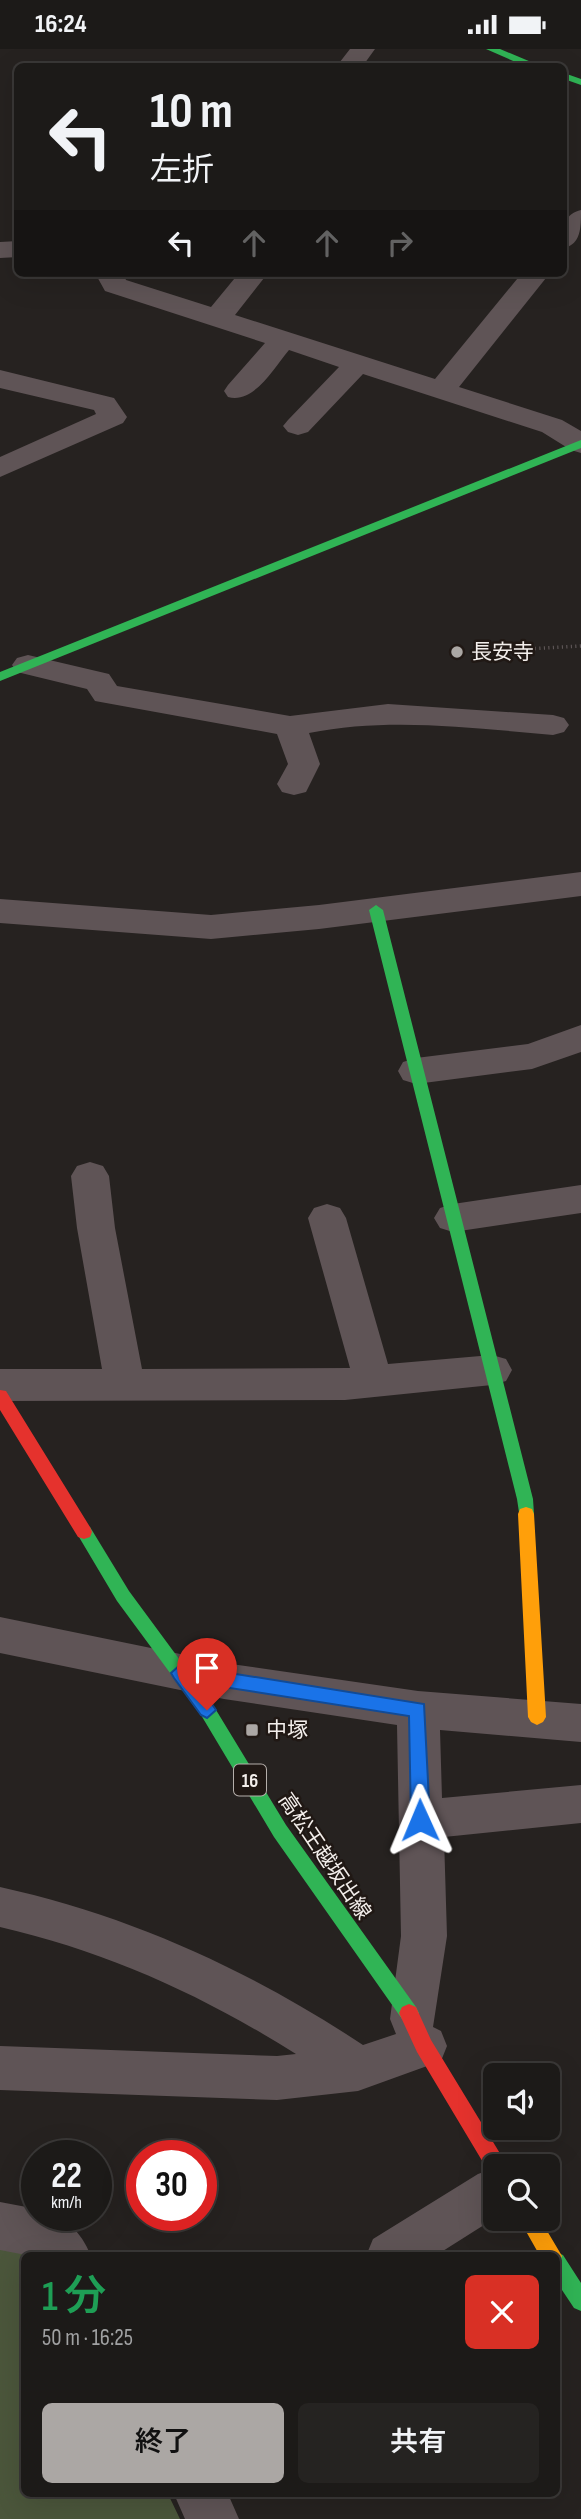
<!DOCTYPE html>
<html lang="ja">
<meta charset="utf-8">
<style>
:root{--surface:#1c1a18;--page:#252321;--text:#f1f3f6;--muted:#a0a1a2;--line:#3a3837;--accent:#aba7a4}
body{margin:0;font-family:"Sofia Sans Condensed","Noto Sans JP",sans-serif;background:var(--page);color:var(--text);height:100vh;display:flex;flex-direction:column;font-size:26px;white-space:nowrap}
*{box-sizing:border-box;margin:0}
p{font-size:23px;color:var(--muted)}
.icon{flex:none;width:38px;height:38px;fill:none;stroke:currentColor;stroke-width:2;stroke-linecap:round;stroke-linejoin:round}
.map{position:relative;flex:1;overflow:hidden}
.sheet{position:absolute;left:21px;top:2203px;width:539px;height:245px;display:flex;flex-direction:column;background:var(--surface);border-radius:10px;box-shadow:0 7px 28px #0002,0 0 0 2px var(--line)}
.sheet>*{flex:none}
.guide{position:absolute;left:14px;top:14px;width:553px;height:214px;border-radius:10px;box-shadow:0 7px 28px #0002,0 0 0 2px var(--line);background:#1c1a18;color:var(--text);overflow:hidden}
.tools{position:absolute;left:483px;top:2014px;display:grid;gap:14px}
.tools a{display:grid;place-items:center;width:77px;height:77px;border-radius:10px;background:var(--surface);box-shadow:0 7px 28px #0002,0 0 0 2px var(--line);font-size:35px}
.speed{position:absolute;left:21px;top:2091px;display:flex;gap:14px;font-size:35px;font-weight:700;text-align:center}
.speed>*{display:grid;place-content:center;width:91px;height:91px;border-radius:50%;background:var(--surface);box-shadow:0 7px 28px #0002,0 0 0 2px var(--line);line-height:1}
.speed small{font-size:18px;font-weight:400}
.speed .limit{border:10px solid #d22;background:#fff;color:#111}
.pin{position:absolute;display:grid;place-items:center;width:60px;height:60px;color:#fff;margin:-72px -30px;border-radius:50% 50% 50% 0;rotate:-45deg;box-shadow:0 0 7px #0007}
.pin .icon{rotate:45deg}
.me{position:absolute;width:77px;margin:-38px;rotate:359deg;stroke-linejoin:round;filter:drop-shadow(0 0 5px #0008)}
.turn{display:flex;align-items:center;gap:24px;height:147px;padding:0 21px;font-size:32px}
.turn .icon{width:91px;height:91px;stroke-width:2.5}
.turn b{display:block;font-size:49px;line-height:60px}
.lanes{display:flex;align-items:center;height:66px;padding:0 21px;background:#0003;justify-content:center;gap:35px;direction:ltr}
.lanes .off{opacity:.35}
.round{display:grid;place-items:center;flex:none;width:74px;height:74px;border-radius:10px;background:var(--page)}
.headline{display:flex;align-items:center;justify-content:space-between;height:119px;padding:0 21px}
h1{font-size:42px;font-weight:600;line-height:52px;color:#1e9e55}
.primary-button{display:flex;gap:14px;margin-top:auto;padding:14px 21px}
.primary-button a{flex:1;height:80px;border-radius:10px;background:var(--accent);color:#111;font-size:28px;font-weight:600;line-height:80px;text-align:center}
.primary-button a+a{background:var(--page);color:var(--text)}
.status{display:flex;justify-content:space-between;align-items:center;height:49px;padding:0 35px;background:var(--surface);direction:ltr}
.status svg{height:19px;fill:currentColor}
.map>svg:first-child{display:block}
.forest{fill:#4b563b}
.lines{fill:none;stroke-linecap:round;stroke-linejoin:round}
.path{stroke:#665e5f;stroke-width:3.5;stroke-dasharray:1 3.5;stroke-linecap:butt}
.street{fill:#5f5456;fill-rule:evenodd}
.fast{fill:#30b455;fill-rule:evenodd}
.slow{fill:#ff9f0a;fill-rule:evenodd}
.jam{fill:#e5322d;fill-rule:evenodd}
.route{fill:#1a73e8;stroke:#114b97;stroke-width:2}
.poi-dot{fill:#aba7a4;stroke:#201814;stroke-width:2.5}
.labels{text-anchor:middle;stroke-width:5;stroke-linejoin:round;paint-order:stroke}
.shield{fill:#201814;stroke:#b4aeaa;stroke-width:2}
.shield-label{font-size:19px;font-weight:bold;fill:#f3eeeb}
.poi-label{font-size:21px;fill:#f3eeeb;stroke:#201814;text-anchor:start}
.street-label{font-size:21px;fill:#f3eeeb;stroke:#201814}
</style>
<div class="status"><b>16:24</b><svg viewBox="0 0 49 12"><path d="M0 12V9h3v3zM5 12V6h3v6zM10 12V3h3v9zM15 12V0h3v12zM26 1h20v11H26zM47 4h2v5h-2z"/></svg></div>
<div class="map">
<svg width="581" height="2470" viewBox="0 0 581 2470">
<rect width="100%" height="100%" fill="#262220"/>
<path class="forest" d="M 0,2199 L 32,2207 L 24,2207 L 24,2445 L 168,2445 L 180,2470 L 0,2470 Z"/>
<g class="lines">
<path class="path" d="M 472,603 L 581,597"/>
<path class="street" d="M 350,0 L 375,0 L 362,18 L 336,18 Z
M 581,161 C 581,179 581,195 564,199 C 564,181 561,166 581,161 Z
M 18,192 L 18,208 L 0,209 L 0,193 Z
M 95,224 L 123,224 L 126,231 L 211,258 L 239,224 L 268,224 L 235,266 L 435,330 L 522,224 L 550,224 L 459,338 L 562,371 L 581,382 L 581,404 L 571,401 L 542,383 L 363,325 L 308,383 L 298,386 L 288,383 L 283,377 L 288,371 L 339,318 L 289,301 C 273,320 254,355 228,348 L 224,342 L 228,336 L 265,294 L 105,242 Z
M 418,224 L 448,224 L 444,230 L 422,230 Z
M 0,321 L 114,349 L 127,368 L 123,374 L 0,428 L 0,408 L 96,365 L 94,361 L 0,339 Z
M 28,606 L 109,625 L 117,637 L 290,667 L 388,655 L 553,666 L 564,669 L 569,676 L 564,683 L 553,686 C 472,679 389,668 309,684 L 320,715 L 306,743 L 294,746 L 282,743 L 277,735 L 288,715 L 277,685 L 95,652 L 87,640 L 17,623 L 12,616 L 17,609 Z
M 581,823 L 581,847 L 319,880 L 211,890 L 0,874 L 0,850 L 211,866 L 319,856 Z
M 581,976 L 581,1003 L 532,1020 L 416,1035 L 403,1031 L 398,1022 L 403,1013 L 416,1009 L 528,995 Z
M 90,1113 L 103,1117 L 109,1127 L 115,1179 L 142,1320 L 350,1319 L 308,1169 L 314,1159 L 327,1155 L 340,1159 L 346,1169 L 388,1315 L 492,1306 L 506,1310 L 512,1321 L 506,1332 L 492,1336 L 345,1351 L 0,1352 L 0,1320 L 102,1320 L 77,1179 L 71,1127 L 77,1117 Z
M 581,1136 L 581,1164 L 453,1183 L 440,1179 L 434,1169 L 440,1159 L 453,1155 Z
M 0,1568 L 224,1614 L 418,1642 L 581,1655 L 581,1693 L 440,1681 L 442,1749 L 581,1736 L 581,1774 L 444,1788 L 447,1887 L 433,1978 L 441,1982 L 447,1997 L 441,2012 L 358,2042 L 277,2051 L 0,2041 L 0,1997 L 277,2007 L 296,2005 C 202,1946 108,1903 0,1878 L 0,1838 C 132,1867 251,1922 363,1996 L 396,1985 L 390,1970 L 401,1887 L 397,1676 L 224,1650 L 0,1604 Z
M 495,2119 L 495,2169 L 435,2207 L 366,2207 L 373,2190 L 478,2125 Z
M 0,2153 L 37,2160 L 37,2166 C 65,2166 81,2182 91,2207 L 31,2207 L 0,2201 Z
M 174,2445 L 228,2445 L 239,2470 L 185,2470 Z"/>
<path class="fast" d="M 486,0 L 500,0 L 543,18 L 527,18 Z
M 564,24 L 581,30 L 581,36 L 564,30 Z
M 581,391 L 581,399 L 0,632 L 0,623 Z
M 376,856 L 383,861 L 533,1450 L 534,1465 L 532,1470 L 526,1472 L 520,1470 L 517,1450 L 369,861 Z
M 84,1476 L 90,1478 L 129,1542 L 213,1656 L 286,1776 L 416,1958 L 419,1964 L 416,1970 L 409,1973 L 402,1970 L 274,1788 L 201,1666 L 117,1552 L 76,1483 L 78,1478 Z
M 556,2203 L 563,2206 L 581,2234 L 581,2262 L 574,2259 L 556,2232 L 556,2207 L 549,2207 Z"/>
<path class="slow" d="M 526,1458 L 532,1460 L 534,1465 L 546,1668 L 543,1673 L 537,1676 L 531,1673 L 528,1668 L 518,1465 L 520,1460 Z
M 519,2170 L 540,2170 L 562,2207 L 559,2214 L 556,2215 L 556,2207 L 540,2207 Z"/>
<path class="jam" d="M 0,1341 L 6,1342 L 90,1478 L 92,1483 L 90,1488 L 84,1490 L 78,1488 L 0,1361 Z
M 409,1955 L 416,1958 L 431,1991 L 504,2111 L 507,2118 L 495,2118 L 495,2127 L 490,2125 L 417,2003 L 399,1964 L 402,1958 Z"/>
</g>
<path class="route" d="M 180,1616 L 424,1655 L 430,1771 L 427,1777 L 414,1777 L 411,1771 L 409,1667 L 198,1634 L 216,1661 L 207,1669 L 201,1666 L 174,1629 L 171,1624 Z"/>
<g class="poi-dot">
<circle cx="457" cy="603" r="7"/>
<rect x="245" y="1674" width="14" height="14" rx="3.5"/>
</g>
<g class="labels">
<rect class="shield" x="234" y="1715.5" width="32" height="31" rx="5"/>
<g class="shield-label">
<text x="250" y="1738">16</text>
</g>
<g class="poi-label">
<text x="471" y="610">長安寺</text>
<text x="266" y="1688">中塚</text>
</g>
<g class="street-label">
<text transform="translate(325 1807) rotate(56)" y="7">高松王越坂出線</text>
</g>
</g>
</svg>
<div class="tools">
<a><svg class="icon" aria-label="sound" viewBox="0 0 24 24"><path d="M4 9h4l5-4v14l-5-4H4zM17 9q2 3 0 6"/></svg></a>
<a><svg class="icon" aria-label="search" viewBox="0 0 24 24"><circle cx="10" cy="10" r="6"/><path d="M15 15l6 6"/></svg></a>
</div>
<div class="speed"><div>22<small>km/h</small></div><div class="limit">30</div></div>
<div class="pin" style="left:207px;top:1661px;background:#d93025"><svg class="icon" aria-label="arrive" viewBox="0 0 24 24"><path d="M6 21V4h12l-3 4 3 4H6"/></svg></div>
<svg class="me" style="left:420px;top:1771px" viewBox="-20 -20 40 40"><path d="M0-17L14 15 0 8-14 15z" fill="#1a73e8" stroke="#fff" stroke-width="4"/></svg>
<div class="guide">
<div class="turn"><svg class="icon" aria-label="left" viewBox="0 0 24 24"><path d="M17 20v-9H6M10 6l-5 5 5 5"/></svg><div><b>10 m</b>左折</div></div>
<div class="lanes"><svg class="icon" aria-label="left" viewBox="0 0 24 24"><path d="M17 20v-9H6M10 6l-5 5 5 5"/></svg><svg class="icon off" aria-label="ahead" viewBox="0 0 24 24"><path d="M12 20V5M6 11l6-6 6 6"/></svg><svg class="icon off" aria-label="ahead" viewBox="0 0 24 24"><path d="M12 20V5M6 11l6-6 6 6"/></svg><svg class="icon off" aria-label="right" viewBox="0 0 24 24"><path d="M7 20v-9h11M14 6l5 5-5 5"/></svg></div>
</div>
<section class="sheet">
<div class="headline"><div><h1>1 分</h1><p>50 m · 16:25</p></div><a class="round" style="background:#d93025;color:#fff"><svg class="icon" aria-label="close" viewBox="0 0 24 24"><path d="M6 6l12 12M18 6L6 18"/></svg></a></div>
<div class="primary-button"><a>終了</a><a>共有</a></div>
</section>
</div>
